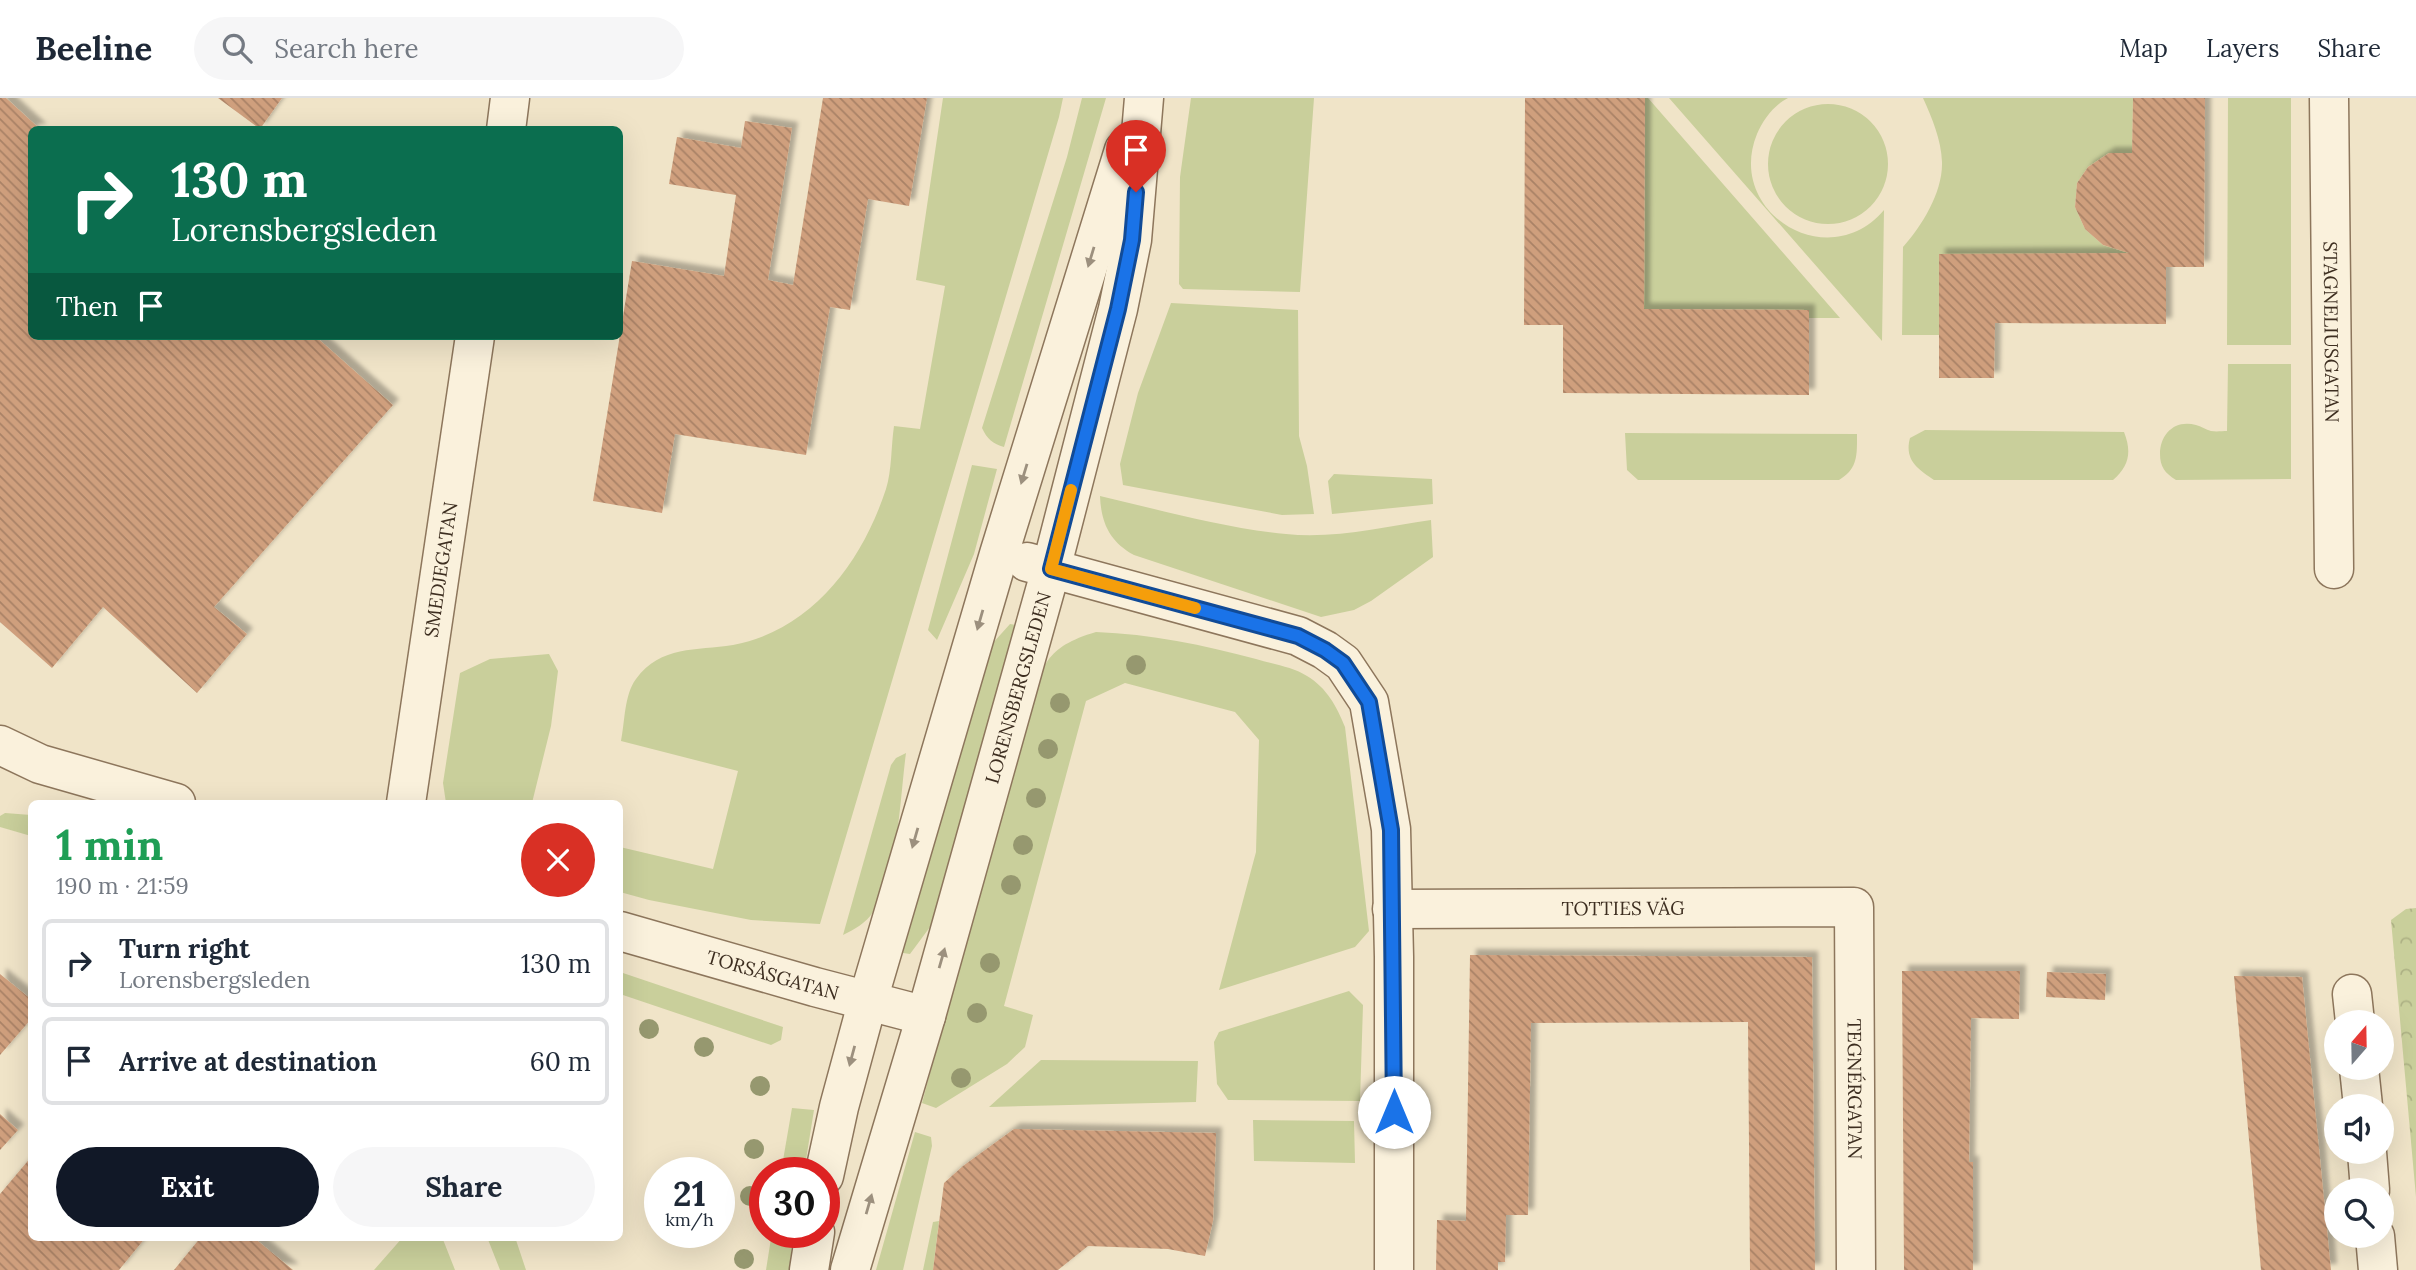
<!DOCTYPE html>
<meta charset="utf-8">
<style>
:root{--surface:#fff;--page:#f6f6f7;--text:#1f2937;--muted:#747a83;--line:#e0e1e3;--accent:#111827}
body{margin:0;font-family:Lora,serif;background:var(--page);color:var(--text);height:100vh;display:flex;flex-direction:column;font-size:26px;white-space:nowrap}
*{box-sizing:border-box;margin:0}
p{font-size:23px;color:var(--muted)}
.icon{flex:none;width:38px;height:38px;fill:none;stroke:currentColor;stroke-width:2;stroke-linecap:round;stroke-linejoin:round}
.map{position:relative;flex:1;overflow:hidden}
.panel{position:absolute;left:28px;top:702px;width:595px;height:441px;display:flex;flex-direction:column;background:var(--surface);border-radius:10px;box-shadow:0 7px 28px #0002}
.panel>*{flex:none}
.top-card{position:absolute;left:28px;top:28px;width:595px;height:214px;border-radius:10px;box-shadow:0 7px 28px #0002;background:#0b6e4f;color:#fff;overflow:hidden}
.needle{width:46px;rotate:20deg}
.buttons{position:absolute;left:2324px;top:912px;display:grid;gap:14px}
.buttons a{display:grid;place-items:center;width:70px;height:70px;border-radius:50%;background:var(--surface);box-shadow:0 7px 28px #0002;font-size:35px}
.speed{position:absolute;left:644px;top:1059px;display:flex;gap:14px;font-size:35px;font-weight:700;text-align:center}
.speed>*{display:grid;place-content:center;width:91px;height:91px;border-radius:50%;background:var(--surface);box-shadow:0 7px 28px #0002;line-height:1}
.speed small{font-size:18px;font-weight:400}
.speed .limit{border:10px solid #d22;background:#fff;color:#111}
.pin{position:absolute;display:grid;place-items:center;width:60px;height:60px;color:#fff;margin:-72px -30px;border-radius:50% 50% 50% 0;rotate:-45deg;box-shadow:0 0 7px #0007}
.pin .icon{rotate:45deg}
.me{position:absolute;width:77px;margin:-38px;rotate:0deg;stroke-linejoin:round;filter:drop-shadow(0 0 5px #0008)}
.turn{display:flex;align-items:center;gap:24px;height:147px;padding:0 28px;font-size:32px}
.turn .icon{width:91px;height:91px;stroke-width:2.5}
.turn b{display:block;font-size:49px;line-height:60px}
.then{display:flex;align-items:center;height:66px;padding:0 28px;background:#0003;gap:14px;font-size:26px}
.round{display:grid;place-items:center;flex:none;width:74px;height:74px;border-radius:37px;background:var(--page)}
.headline{display:flex;align-items:center;justify-content:space-between;height:119px;padding:0 28px}
h1{font-size:42px;font-weight:700;line-height:52px;color:#1e9e55}
.action{display:flex;gap:14px;margin-top:auto;padding:14px 28px}
.action a{flex:1;height:80px;border-radius:42px;background:var(--accent);color:#fff;font-size:28px;font-weight:700;line-height:80px;text-align:center}
.action a+a{background:var(--page);color:var(--text)}
ul{padding:0;list-style:none}
li{display:flex;align-items:center;gap:21px;height:88px;margin:0 14px 10px;padding:0 14px;border:4px solid var(--line);border-radius:10px}
li div{flex:1}
li b{display:block;font-size:26px}
li em{font-style:normal}
header{display:flex;align-items:center;gap:42px;box-sizing:border-box;height:98px;padding:0 35px;background:var(--surface);border-bottom:2px solid var(--line)}
header strong{font-size:33px}
nav{display:flex;gap:38px;margin-inline-start:auto;font-size:24px}
.search{width:490px;height:63px;background:var(--page);display:flex;align-items:center;gap:18px;box-sizing:border-box;padding:0 24px;border-radius:38px;color:var(--muted);font-size:26px}
.map>svg:first-child{display:block}
.grass{fill:#c9cf9b}
.park{fill:url(#park-crowns)}
.building{fill:url(#building-back-hatch);filter:url(#shadow)}
.lines{fill:none;stroke-linecap:round;stroke-linejoin:round}
.minor-casing{stroke:#8d765c;stroke-width:41}
.minor{stroke:#faf1dc;stroke-width:38}
.tree{fill:#96986f}
.oneway{fill:#9c907e}
.route-casing{stroke:#114b97;stroke-width:18}
.route{stroke:#1a73e8;stroke-width:12}
.slow{stroke:#f59e0b;stroke-width:12}
.labels{text-anchor:middle;stroke-width:7;stroke-linejoin:round;paint-order:stroke}
.street-label{font-size:19px;fill:#3d2e20;stroke:#f7eed8}
</style>
<header>
<strong>Beeline</strong>
<div class="search"><svg class="icon" aria-label="search" viewBox="0 0 24 24"><circle cx="10" cy="10" r="6"/><path d="M15 15l6 6"/></svg>Search here</div>
<nav><a>Map</a><a>Layers</a><a>Share</a></nav>
</header>
<div class="map">
<svg width="2416" height="1172" viewBox="0 0 2416 1172">
<defs>
<pattern id="park-crowns" width="20" height="18" patternUnits="userSpaceOnUse" patternTransform="scale(1.75)"><rect width="20" height="18" fill="#c9cf9b"/><path d="M2 6a3 3 0 1 1 6 0M12 15a3 3 0 1 1 6 0" fill="none" stroke="#aeb285"/></pattern>
<pattern id="building-back-hatch" width="6" height="6" patternUnits="userSpaceOnUse" patternTransform="scale(1.75)"><rect width="6" height="6" fill="#cf9f7d"/><path d="M-1 5l2 2M0 0l6 6M5-1l2 2" fill="none" stroke="#a98266"/></pattern>
<filter id="shadow"><feDropShadow dx="6" dy="-6" stdDeviation="2" flood-color="#0004"/></filter>
</defs>
<rect width="100%" height="100%" fill="#f0e4c8"/>
<path class="grass" d="M 943,0 L 1063,0 L 1059,19 L 820,826 L 751,822 L 649,802 L 620,794 L 620,749 L 713,771 L 738,673 L 621,643 C 625,624 624,597 636,581 C 661,547 696,553 733,547 C 812,532 862,464 886,391 C 892,372 891,348 894,328 L 920,331 L 945,188 L 916,182 Z
M 1082,0 L 1106,0 L 1004,349 C 993,346 987,341 982,330 L 1067,59 Z
M 1191,0 L 1314,0 L 1300,194 L 1183,191 L 1179,186 L 1180,79 Z
M 1645,0 L 1648,0 L 1840,220 L 1809,220 L 1809,212 L 1644,211 Z
M 1669,0 L 1788,0 C 1774,7 1763,22 1757,36 C 1725,114 1828,178 1884,112 L 1882,243 Z
M 1923,0 L 2133,0 L 2132,55 L 2109,55 L 2088,69 L 2077,85 L 2075,109 L 2085,131 L 2103,147 L 2129,155 L 1939,157 L 1939,237 L 1902,237 L 1903,149 C 1922,128 1943,94 1942,64 C 1941,41 1932,20 1923,0 Z
M 2228,0 L 2291,0 L 2291,247 L 2227,247 Z
M1768 66a60 60 0 1 1 120 0a60 60 0 1 1-120 0Z
M 1171,205 L 1298,212 L 1299,338 L 1307,368 L 1314,416 L 1282,417 L 1123,387 L 1120,366 L 1138,295 Z
M 2228,266 L 2291,266 L 2291,381 L 2176,382 C 2165,375 2160,369 2160,356 C 2160,336 2175,321 2196,327 C 2201,328 2206,332 2211,333 C 2216,334 2223,333 2227,333 Z
M 1925,332 L 2124,334 C 2132,354 2129,368 2113,382 L 1934,382 C 1918,371 1904,362 1910,340 Z
M 1625,335 L 1857,336 C 1857,357 1858,371 1839,382 L 1638,382 L 1627,372 Z
M 972,367 L 997,371 L 974,456 L 937,542 L 928,532 Z
M 1334,376 L 1432,381 L 1433,406 L 1332,416 L 1328,383 Z
M 1100,398 C 1161,412 1223,430 1286,436 C 1334,441 1384,429 1431,422 L 1433,459 L 1371,503 L 1354,512 L 1321,519 L 1134,457 C 1110,444 1101,425 1100,398 Z
M 1010,526 L 1016,527 L 944,801 L 930,829 L 910,856 L 903,855 L 903,848 L 992,546 Z
M 1096,534 C 1150,536 1204,547 1256,561 C 1272,566 1293,569 1307,578 C 1327,590 1337,609 1345,629 L 1369,833 L 1355,849 L 1219,892 L 1256,754 L 1259,642 L 1235,614 L 1125,585 L 1086,603 L 1004,908 L 1033,917 L 1025,949 L 1007,966 L 936,1010 L 922,1005 L 1027,614 C 1042,568 1045,549 1096,534 Z
M 549,556 L 558,573 L 551,628 L 532,705 L 446,705 L 443,685 L 460,575 L 490,561 Z
M 906,655 C 900,699 898,779 873,814 C 866,825 855,831 843,837 L 891,667 L 896,660 Z
M 5,715 L 31,717 L 31,738 L 0,729 L 0,718 Z
M 620,874 L 783,929 L 781,942 L 771,947 L 620,896 Z
M 1349,893 L 1363,907 L 1360,1003 L 1228,1002 L 1217,986 L 1214,944 L 1219,934 Z
M 1041,962 L 1198,963 L 1196,1004 L 989,1009 Z
M 792,1010 L 814,1012 L 804,1074 L 781,1074 Z
M 1253,1022 L 1354,1023 L 1355,1065 L 1254,1063 Z
M 915,1034 L 931,1039 L 932,1048 L 903,1172 L 876,1172 Z
M 939,1123 L 933,1172 L 923,1172 L 933,1124 Z
M 772,1134 L 794,1134 L 789,1172 L 766,1172 Z
M 403,1139 L 442,1139 L 455,1172 L 374,1172 Z
M 487,1139 L 515,1139 L 526,1172 L 500,1172 Z"/>
<path class="park" d="M 2416,810 L 2416,1099 L 2391,822 L 2406,811 Z"/>
<path class="building" d="M 0,0 L 6,0 L 41,32 L 32,32 L 32,238 L 315,238 L 393,307 L 214,509 L 247,536 L 197,595 L 103,509 L 52,570 L 0,524 Z
M 218,0 L 282,0 L 260,31 Z
M 823,0 L 927,0 L 909,108 L 868,101 L 850,212 L 830,209 L 806,357 L 675,336 L 662,415 L 593,403 L 632,163 L 724,178 L 736,97 L 669,86 L 677,39 L 741,50 L 745,23 L 792,30 L 768,182 L 793,187 Z
M 1525,0 L 1645,0 L 1644,211 L 1809,212 L 1809,297 L 1563,295 L 1563,227 L 1524,227 Z
M 2133,0 L 2205,0 L 2204,169 L 2166,169 L 2166,226 L 1995,225 L 1994,280 L 1939,280 L 1939,156 L 2129,155 L 2103,147 L 2085,131 L 2075,109 L 2077,85 L 2088,69 L 2109,55 L 2132,55 Z
M 1470,857 L 1812,859 L 1815,1172 L 1750,1172 L 1748,924 L 1531,925 L 1528,1117 L 1506,1117 L 1505,1164 L 1498,1164 L 1498,1172 L 1436,1172 L 1437,1122 L 1466,1123 Z
M 1902,873 L 2020,873 L 2019,921 L 1971,920 L 1969,1064 L 1973,1064 L 1973,1172 L 1904,1172 Z
M 2047,874 L 2106,876 L 2105,902 L 2046,899 Z
M 0,876 L 32,902 L 32,920 L 0,957 Z
M 2234,878 L 2302,879 L 2331,1172 L 2261,1172 Z
M 0,1016 L 18,1032 L 0,1052 Z
M 1014,1031 L 1216,1035 L 1213,1123 L 1205,1158 L 1168,1151 L 1088,1148 L 1058,1172 L 933,1172 L 944,1085 L 963,1068 Z
M 32,1058 L 32,1139 L 146,1139 L 119,1172 L 0,1172 L 0,1096 Z
M 201,1139 L 253,1139 L 293,1172 L 174,1172 Z"/>
<g class="lines">
<g class="minor-casing">
<g id="minor">
<path id="s1" d="M 2329,0 L 2334,471"/>
<path d="M 506,32 L 510,0"/>
<path d="M 1027,464 L 1298,538 L 1325,552 L 1343,565 L 1369,604 L 1391,731 L 1394,859 L 1394,1172"/>
<path d="M 0,647 L 40,666 L 176,705"/>
<path id="s2" d="M 406,705 L 475,238"/>
<path id="s3" d="M 1392,811 L 1854,809 L 1856,1172"/>
<path id="s4" d="M 620,833 L 815,889 L 926,918"/>
<path d="M 2352,896 L 2355,924"/>
<path d="M 2359,970 L 2363,1008"/>
<path d="M 2367,1054 L 2370,1092"/>
<path d="M 824,1078 L 839,1009 L 868,902 L 999,456 L 1124,52"/>
<path d="M 2375,1138 L 2378,1172"/>
<path d="M 809,1172 L 815,1134"/>
<path id="s5" d="M 850,1172 L 926,918 L 1051,471 L 1118,211 L 1132,142 L 1144,0"/>
</g>
</g>
<use href="#minor" class="minor"/>
</g>
<g class="tree">
<circle cx="1136" cy="567" r="10"/>
<circle cx="1060" cy="605" r="10"/>
<circle cx="1048" cy="651" r="10"/>
<circle cx="1036" cy="700" r="10"/>
<circle cx="1023" cy="747" r="10"/>
<circle cx="1011" cy="787" r="10"/>
<circle cx="990" cy="865" r="10"/>
<circle cx="977" cy="915" r="10"/>
<circle cx="649" cy="931" r="10"/>
<circle cx="704" cy="949" r="10"/>
<circle cx="961" cy="980" r="10"/>
<circle cx="760" cy="988" r="10"/>
<circle cx="754" cy="1051" r="10"/>
<circle cx="750" cy="1098" r="10"/>
<circle cx="744" cy="1161" r="10"/>
</g>
<defs><path id="oneway-solid" d="M-6-.8H1V-3.2L6.5 0L1 3.2V.8H-6Z" transform="scale(1.75)"/></defs>
<g class="oneway">
<use href="#oneway-solid" transform="translate(1091 159) rotate(107)"/>
<use href="#oneway-solid" transform="translate(1024 376) rotate(107)"/>
<use href="#oneway-solid" transform="translate(980 522) rotate(106)"/>
<use href="#oneway-solid" transform="translate(915 740) rotate(106)"/>
<use href="#oneway-solid" transform="translate(942 860) rotate(-74)"/>
<use href="#oneway-solid" transform="translate(852 958) rotate(105)"/>
<use href="#oneway-solid" transform="translate(869 1106) rotate(-74)"/>
</g>
<g class="lines">
<g class="route-casing">
<path id="route" d="M 1136,94 L 1132,142 L 1118,211 L 1051,471 L 1298,538 L 1325,552 L 1343,565 L 1369,604 L 1391,732 L 1394,1014"/>
</g>
<use href="#route" class="route"/>
<path class="slow" d="M 1071,392 L 1051,471 L 1195,510"/>
</g>
<g class="labels">
<g class="street-label">
<text dy="7" stroke="none"><textPath href="#s1" startOffset="234">STAGNELIUSGATAN</textPath></text>
<text dy="7" stroke="none"><textPath href="#s2" startOffset="236">SMEDJEGATAN</textPath></text>
<text dy="7" stroke="none"><textPath href="#s5" startOffset="606">LORENSBERGSLEDEN</textPath></text>
<text dy="7" stroke="none"><textPath href="#s3" startOffset="231">TOTTIES VÄG</textPath></text>
<text dy="7" stroke="none"><textPath href="#s4" startOffset="159">TORSÅSGATAN</textPath></text>
<text dy="7" stroke="none"><textPath href="#s3" startOffset="644">TEGNÉRGATAN</textPath></text>
</g>
</g>
</svg>
<div class="buttons">
<a><svg class="needle" viewBox="-14 -14 28 28"><path d="M0-13l5 13h-10z" fill="#e53935"/><path d="M0 13l5-13h-10z" fill="#747a83"/></svg></a>
<a><svg class="icon" aria-label="sound" viewBox="0 0 24 24"><path d="M4 9h4l5-4v14l-5-4H4zM17 9q2 3 0 6"/></svg></a>
<a><svg class="icon" aria-label="search" viewBox="0 0 24 24"><circle cx="10" cy="10" r="6"/><path d="M15 15l6 6"/></svg></a>
</div>
<div class="speed"><div>21<small>km/h</small></div><div class="limit">30</div></div>
<div class="pin" style="left:1136px;top:94px;background:#d93025"><svg class="icon" aria-label="arrive" viewBox="0 0 24 24"><path d="M6 21V4h12l-3 4 3 4H6"/></svg></div>
<svg class="me" style="left:1394px;top:1014px" viewBox="-20 -20 40 40"><circle r="19" fill="#fff"/><path d="M0-13L10 11 0 6-10 11z" fill="#1a73e8"/></svg>
<div class="top-card">
<div class="turn"><svg class="icon" aria-label="right" viewBox="0 0 24 24"><path d="M7 20v-9h11M14 6l5 5-5 5"/></svg><div><b>130 m</b>Lorensbergsleden</div></div>
<div class="then">Then<svg class="icon" aria-label="arrive" viewBox="0 0 24 24"><path d="M6 21V4h12l-3 4 3 4H6"/></svg></div>
</div>
<section class="panel">
<div class="headline"><div><h1>1 min</h1><p>190 m · 21:59</p></div><a class="round" style="background:#d93025;color:#fff"><svg class="icon" aria-label="close" viewBox="0 0 24 24"><path d="M6 6l12 12M18 6L6 18"/></svg></a></div>
<ul>
<li><svg class="icon" aria-label="right" viewBox="0 0 24 24"><path d="M7 20v-9h11M14 6l5 5-5 5"/></svg><div><b>Turn right</b><p>Lorensbergsleden</p></div><em>130 m</em></li>
<li><svg class="icon" aria-label="arrive" viewBox="0 0 24 24"><path d="M6 21V4h12l-3 4 3 4H6"/></svg><div><b>Arrive at destination</b></div><em>60 m</em></li>
</ul>
<div class="action"><a>Exit</a><a>Share</a></div>
</section>
</div>
